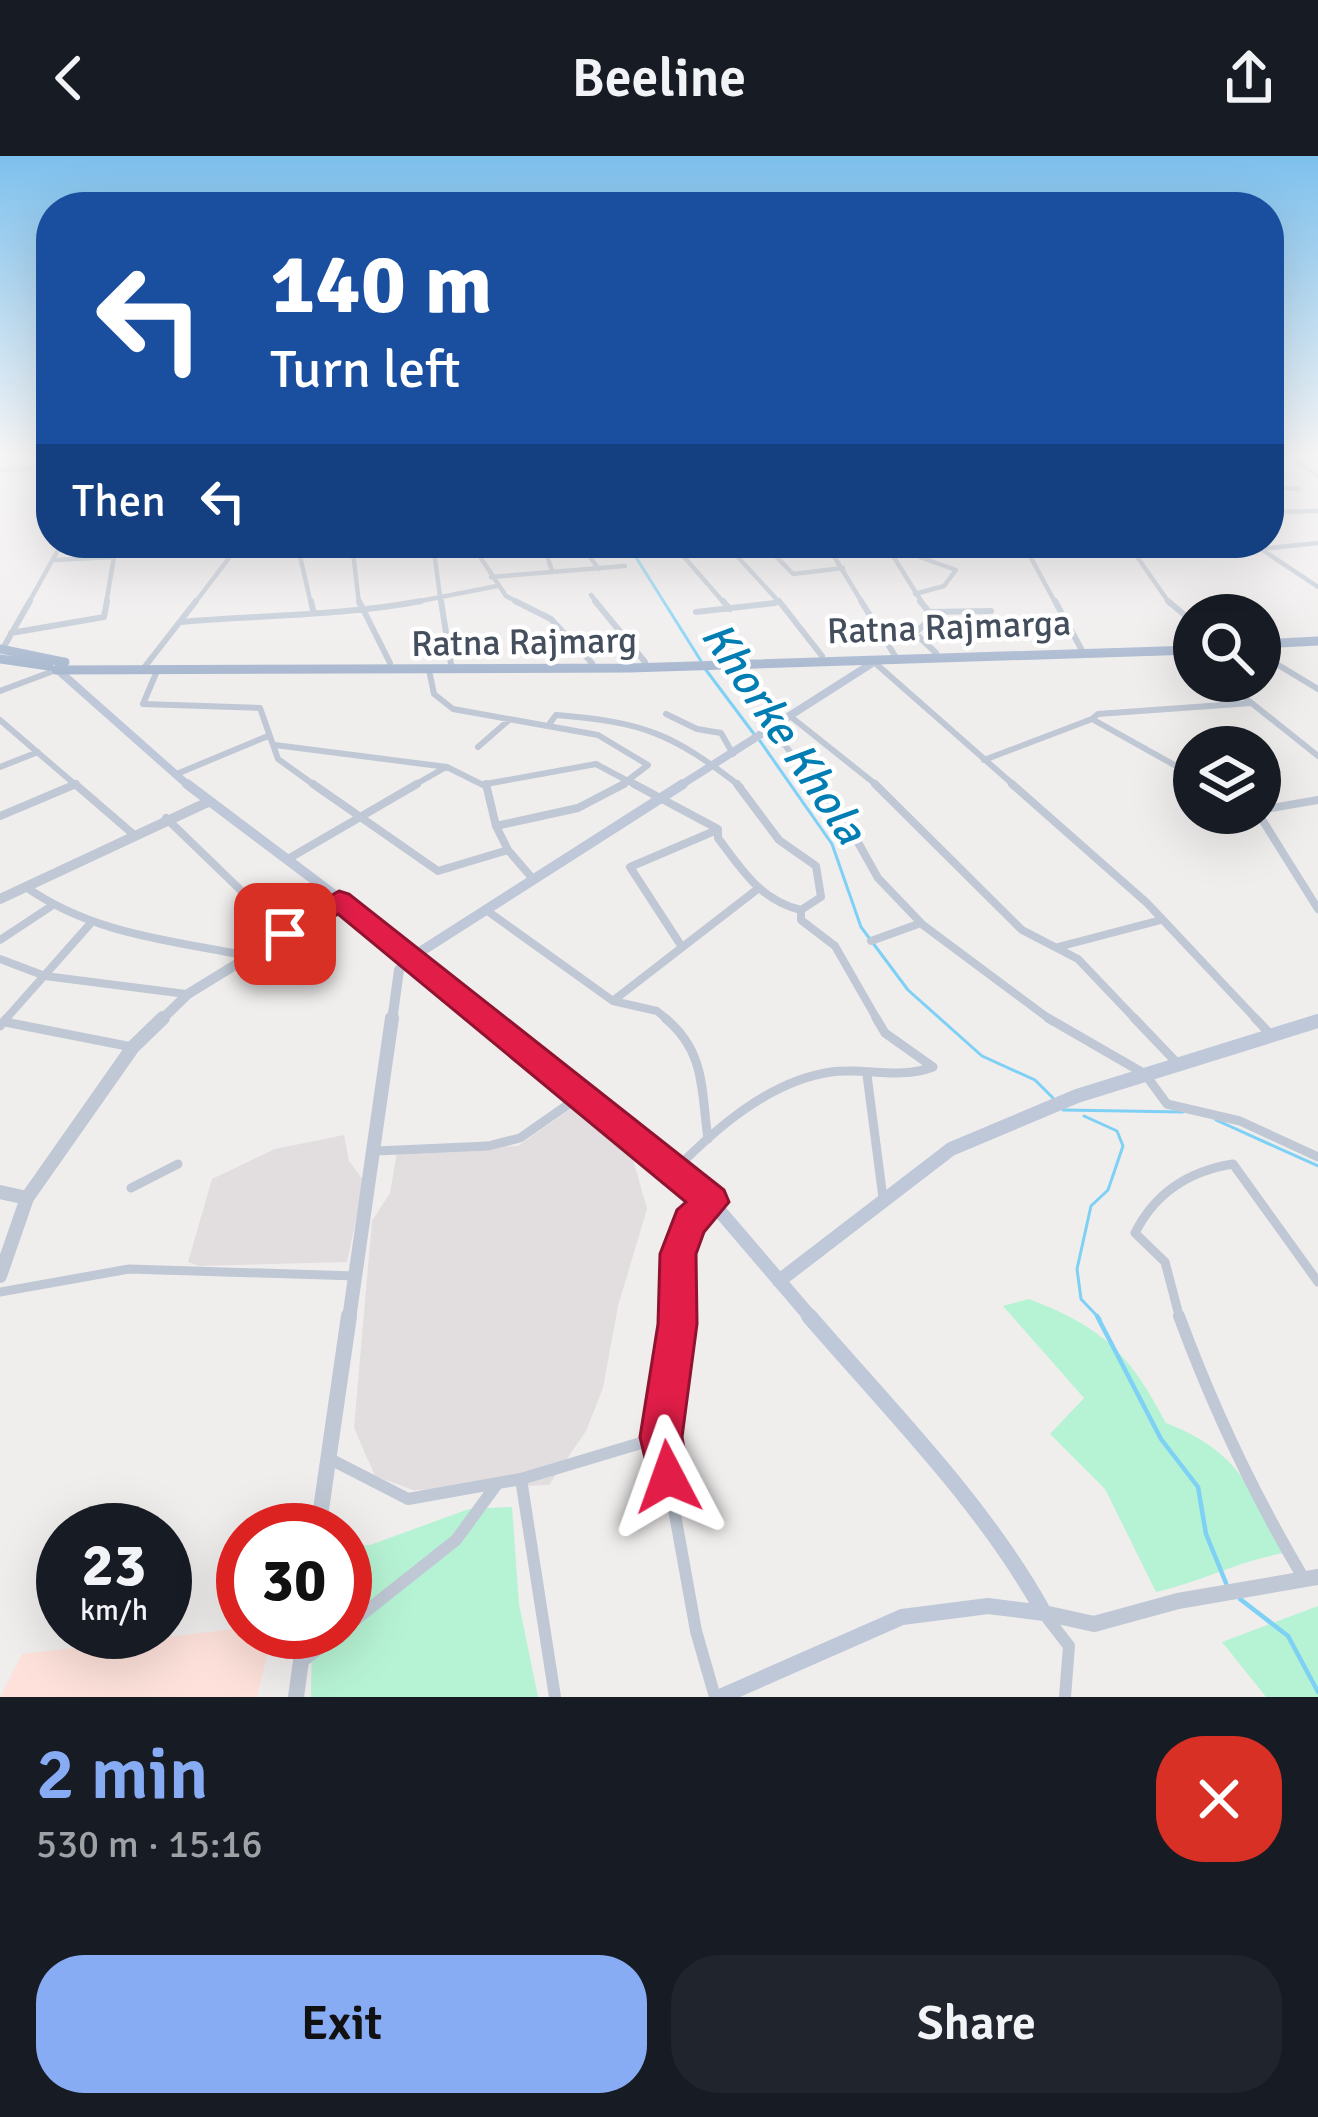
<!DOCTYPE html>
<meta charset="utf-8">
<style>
:root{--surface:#171b24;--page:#20242c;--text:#f1f3f6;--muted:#9ea1a6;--accent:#87acf4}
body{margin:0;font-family:Signika,sans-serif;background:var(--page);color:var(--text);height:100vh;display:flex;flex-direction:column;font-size:45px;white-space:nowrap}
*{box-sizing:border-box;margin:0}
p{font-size:39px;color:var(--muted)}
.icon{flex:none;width:66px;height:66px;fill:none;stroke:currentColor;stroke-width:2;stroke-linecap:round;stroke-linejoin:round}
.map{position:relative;height:1541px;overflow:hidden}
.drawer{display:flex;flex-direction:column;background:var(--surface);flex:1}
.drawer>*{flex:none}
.top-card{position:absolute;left:36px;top:36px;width:1248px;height:366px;border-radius:48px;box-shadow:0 12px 48px #0002;background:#1a4fa0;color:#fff;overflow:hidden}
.tools{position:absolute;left:1173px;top:438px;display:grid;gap:24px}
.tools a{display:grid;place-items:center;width:108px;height:108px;border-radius:50%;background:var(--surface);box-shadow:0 12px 48px #0002;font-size:60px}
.speed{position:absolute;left:36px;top:1347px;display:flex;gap:24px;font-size:60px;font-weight:700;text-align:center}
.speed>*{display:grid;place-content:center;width:156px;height:156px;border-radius:50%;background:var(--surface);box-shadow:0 12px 48px #0002;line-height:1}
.speed small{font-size:30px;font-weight:400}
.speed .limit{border:18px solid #d22;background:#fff;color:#111}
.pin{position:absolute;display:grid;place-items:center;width:102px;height:102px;color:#fff;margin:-51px;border-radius:24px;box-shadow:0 6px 18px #0006}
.me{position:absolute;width:132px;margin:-66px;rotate:356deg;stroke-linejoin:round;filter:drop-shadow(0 0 9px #0008)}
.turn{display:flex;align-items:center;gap:42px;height:252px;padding:0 36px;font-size:54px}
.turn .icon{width:156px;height:156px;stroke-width:2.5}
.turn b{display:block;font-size:84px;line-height:102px}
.then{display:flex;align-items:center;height:114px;padding:0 36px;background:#0003;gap:24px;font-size:45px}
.round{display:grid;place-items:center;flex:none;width:126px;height:126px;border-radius:48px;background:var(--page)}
.summary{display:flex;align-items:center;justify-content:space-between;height:204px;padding:0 36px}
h1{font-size:72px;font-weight:600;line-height:90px;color:var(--accent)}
.primary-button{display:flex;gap:24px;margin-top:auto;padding:24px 36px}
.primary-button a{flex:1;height:138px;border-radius:48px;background:var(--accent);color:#111;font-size:48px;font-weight:600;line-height:138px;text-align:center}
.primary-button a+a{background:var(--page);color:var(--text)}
header{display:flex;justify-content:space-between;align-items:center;height:156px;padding:0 36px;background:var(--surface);font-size:54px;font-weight:600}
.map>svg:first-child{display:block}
.education{fill:#e2dedf}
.medical{fill:#fde1da}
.green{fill:#b6f3d4}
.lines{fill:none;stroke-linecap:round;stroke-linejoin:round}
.stream-far1{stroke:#7ed1f5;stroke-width:3}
.stream{stroke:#7ed1f5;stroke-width:4.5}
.minor-far4{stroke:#bfc8d4;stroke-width:4.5}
.minor-far3{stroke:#bfc8d4;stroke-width:6}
.minor-far2{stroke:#bfc8d4;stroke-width:8}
.minor-far1{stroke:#bfc8d4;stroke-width:9}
.minor{stroke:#bfc8d4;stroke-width:12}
.tertiary-far2{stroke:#bfc8d4;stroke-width:10}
.tertiary-far1{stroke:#bfc8d4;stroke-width:14}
.tertiary{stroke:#bfc8d4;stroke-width:16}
.secondary-far3{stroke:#bec8d9;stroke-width:8}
.secondary-far2{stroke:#bec8d9;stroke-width:10}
.secondary-far1{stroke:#bec8d9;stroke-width:14}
.secondary{stroke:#bec8d9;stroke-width:16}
.primary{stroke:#aab9d0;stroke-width:9}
.route{fill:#e11d48;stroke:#92132f;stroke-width:3}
.labels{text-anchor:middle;stroke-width:9;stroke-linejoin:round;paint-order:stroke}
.far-street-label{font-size:36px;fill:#444e5d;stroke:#fff}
.water-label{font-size:45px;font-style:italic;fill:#007db3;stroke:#fff}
</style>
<header><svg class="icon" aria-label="back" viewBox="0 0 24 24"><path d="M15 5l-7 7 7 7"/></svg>Beeline<svg class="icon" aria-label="share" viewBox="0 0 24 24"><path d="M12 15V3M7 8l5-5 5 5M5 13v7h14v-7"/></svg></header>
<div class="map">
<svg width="1318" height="1541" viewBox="0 0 1318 1541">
<rect width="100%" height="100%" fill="#f0eded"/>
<path class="education" d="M 580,946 L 620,978 L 633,1003 L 647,1053 L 618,1150 L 603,1232 L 586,1275 L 549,1329 L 413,1334 L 375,1320 L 354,1272 L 372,1065 L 390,1037 L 397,996 L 518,990 Z
M 344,979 L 349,1005 L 364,1025 L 347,1106 L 199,1110 L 188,1106 L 212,1023 L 275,993 Z"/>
<path class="medical" d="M 243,1472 L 243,1476 L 273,1476 L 257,1541 L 0,1541 L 22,1498 Z"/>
<path class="green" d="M 1029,1143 C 1104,1172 1129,1197 1166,1267 C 1240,1296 1249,1331 1284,1397 C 1239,1405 1200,1426 1156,1436 L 1105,1333 L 1050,1278 L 1084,1242 L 1003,1150 Z
M 512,1351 L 519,1448 L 538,1541 L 311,1541 L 312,1476 L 345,1476 L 345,1389 L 370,1389 L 469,1353 Z
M 1318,1450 L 1318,1541 L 1266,1541 L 1222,1486 Z"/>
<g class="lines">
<path class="stream-far1" d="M 627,387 L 701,505
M 706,514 L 754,578
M 760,585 L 832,688 L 861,771 L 908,834 L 982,900 L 1035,924 L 1053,942
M 1063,954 L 1183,956
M 1084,960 L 1117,975 L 1123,990 L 1108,1034 L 1091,1050 L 1077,1113 L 1081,1143 L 1100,1163
M 1216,964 L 1318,1010"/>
<path class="stream" d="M 1097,1160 L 1161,1283 L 1198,1331 L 1206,1378 L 1226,1427
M 1240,1443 L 1288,1480 L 1318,1536"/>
<path class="minor-far4" d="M 1291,302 L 1318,320
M 0,314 L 51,312
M 1269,322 L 1283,332 L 1298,333
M 1269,356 L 1318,355
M 297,387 L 311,448
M 352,387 L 359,448
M 433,387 L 441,448
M 476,387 L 475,393 L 506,440 L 521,448
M 543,387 L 552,415
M 579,387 L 599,413
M 672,387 L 725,448
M 725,387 L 781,448
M 826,387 L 863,448
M 885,387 L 923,448
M 904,387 L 914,399 L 956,414 L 944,430 L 915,438
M 1023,387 L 1056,448
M 1122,387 L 1142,393 L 1252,387
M 1252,387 L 1318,431
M 1131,392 L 1170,448
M 1261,393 L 1318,387
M 771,395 L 793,418 L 843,412
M 734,397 L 826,390
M 55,404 L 114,401 L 106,448
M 491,421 L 625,410
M 591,439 L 598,448
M 28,448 L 62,387
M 194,448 L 232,398 L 233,387
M 405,448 L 497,430
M 770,448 L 775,447"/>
<path class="minor-far3" d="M 311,445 L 313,454
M 359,445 L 390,507
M 441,445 L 451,508
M 515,445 L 551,463 L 592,507
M 595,445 L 645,506
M 723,445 L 730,453
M 779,445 L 822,500
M 861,445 L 897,503
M 920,445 L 929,456 L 926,467 L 915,477 L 936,497
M 1055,445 L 1084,498
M 1168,445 L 1194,467
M 696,456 L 775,447
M 929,456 L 991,455
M 180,466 C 260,459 342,460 421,445
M 11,477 L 104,461 L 107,445
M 2,494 L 30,445
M 1260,498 L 1318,533
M 874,506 L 1016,631
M 143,513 L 196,445
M 429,514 L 434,538 L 453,553 L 598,579 L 648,609 L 619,631
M 157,515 L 143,548 L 260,552 L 278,603 L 317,631
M 1224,525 L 1318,600
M 0,535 L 56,514
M 666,558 L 697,573 L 721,577 L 733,598
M 790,560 L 879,631
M 1092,563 L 1098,558 L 1251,547
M 0,564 L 78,631
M 550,567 L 556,559 C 643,566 672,577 741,631
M 773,573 L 816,631
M 275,589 L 447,611 L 487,631
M 478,591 L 509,564
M 984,604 L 1092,563 L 1194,620
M 0,611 L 38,596
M 179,617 L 268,580
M 486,628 L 596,608 L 639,631
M 69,631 L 76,628
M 411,631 L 446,611"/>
<path class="minor-far2" d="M 75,628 L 133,678
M 313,628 L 438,715 L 508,694 L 533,723
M 486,628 L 496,670 L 508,694
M 634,628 L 718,673 L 718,682 C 742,714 760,744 801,754
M 737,628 L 779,684 L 816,710 L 821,741 L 801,754 L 801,764 L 835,790 L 878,865
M 813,628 L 846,665 L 878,722 L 923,769 L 1052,865
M 875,628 L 1022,774 L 1078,803 L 1137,865
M 1012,628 L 1147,747 L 1258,865
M 1260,654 L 1318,644
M 1258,657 L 1318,753
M 0,660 L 76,628
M 166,662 L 285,777
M 496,670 L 578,652 L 624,628
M 288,703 L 417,628
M 26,731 C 91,777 167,784 244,799
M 486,754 L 613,845 L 657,855 L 669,865
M 0,784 L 50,751
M 871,785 L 921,767
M 682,791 L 630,711 L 717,674
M 1058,791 L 1161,764
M 0,803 L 45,820 L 186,838
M 614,844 L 755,735
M 4,865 L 90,768"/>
<path class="minor-far1" d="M 665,862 C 706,896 701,934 708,983
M 876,862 L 885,877 L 933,911
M 1048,862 L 1145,918 L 1167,948 L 1240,965 L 1318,1001
M 1134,862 L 1179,909
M 1255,862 L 1270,878
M 5,866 L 132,891
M 0,870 L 7,862
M 867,919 L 883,1042
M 376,995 L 488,990 L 520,982 L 579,941
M 674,1015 C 715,973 769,925 831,916 C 866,911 898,924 933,911
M 131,1032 L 178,1008
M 0,1136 L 129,1113 L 356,1120
M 677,1163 C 678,1114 672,1082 711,1047
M 1180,1163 L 1165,1106 L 1135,1077 C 1155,1037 1189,1015 1233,1008 L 1318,1126"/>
<path class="minor" d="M 677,1160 L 661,1281 L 696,1475 L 715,1541
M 1179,1160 C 1213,1252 1254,1339 1304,1423
M 332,1304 L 408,1343 L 521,1323 L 661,1281
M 521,1323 L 555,1541
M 1048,1463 L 1069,1490 L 1065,1541
M 345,1472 L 456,1384 L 497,1328
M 302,1506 L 340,1476"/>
<path class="tertiary-far2" d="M 0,743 L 208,646
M 160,865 L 188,838 L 339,745
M 392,865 L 399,814 L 409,803"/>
<path class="tertiary-far1" d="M 0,1036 L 27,1042
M 0,1120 L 27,1042 L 133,891 L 163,862
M 349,1163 L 392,862"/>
<path class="tertiary" d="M 318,1374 L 349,1160
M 1044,1457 L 1094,1468 L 1178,1445 L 1318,1421
M 296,1541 L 305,1476"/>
<path class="secondary-far3" d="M 59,515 L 190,631
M 678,631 L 874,506"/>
<path class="secondary-far2" d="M 187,628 L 377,771 L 485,865
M 409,803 L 683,628"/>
<path class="secondary-far1" d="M 482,862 L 712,1046 L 812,1163
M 779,1125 L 951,993 L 1077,940 L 1318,865"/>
<path class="secondary" d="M 809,1160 C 890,1254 984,1348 1044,1457
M 720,1541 L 902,1461 L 988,1450 L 1044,1457"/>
<path class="primary" d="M 1260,488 L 1318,485
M 0,493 L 63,506
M 0,503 L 49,510
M 65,506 L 56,514 L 629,512 L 1194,494"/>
</g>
<linearGradient id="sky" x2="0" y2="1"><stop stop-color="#7dc0ed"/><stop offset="0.58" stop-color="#f8f7f7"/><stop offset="1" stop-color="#f8f7f7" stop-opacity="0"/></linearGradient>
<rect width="1318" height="518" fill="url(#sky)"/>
<path class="route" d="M 339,735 L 349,738 L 724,1034 L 729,1046 L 704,1076 L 696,1098 L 697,1168 L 682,1281 L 689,1321 L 683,1336 L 668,1342 L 653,1336 L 640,1281 L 658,1168 L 660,1098 L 677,1054 L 686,1046 L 338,758 L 294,785 L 275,785 L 271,778 L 275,771 Z"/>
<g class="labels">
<g class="far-street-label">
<text transform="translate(949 470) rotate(-2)" y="13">Ratna Rajmarga</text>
<text transform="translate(524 485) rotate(-1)" y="13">Ratna Rajmarg</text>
</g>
<g class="water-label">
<text transform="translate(785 576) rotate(56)" y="16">Khorke Khola</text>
</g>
</g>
</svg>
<div class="tools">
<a><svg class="icon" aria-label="search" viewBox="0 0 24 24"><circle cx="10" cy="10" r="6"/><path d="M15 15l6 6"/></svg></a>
<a><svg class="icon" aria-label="layers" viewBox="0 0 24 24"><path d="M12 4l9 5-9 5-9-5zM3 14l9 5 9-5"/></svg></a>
</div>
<div class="speed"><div>23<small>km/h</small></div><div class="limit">30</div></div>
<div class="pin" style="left:285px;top:778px;background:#d93025"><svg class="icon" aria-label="arrive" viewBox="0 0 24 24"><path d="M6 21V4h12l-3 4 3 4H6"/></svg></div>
<svg class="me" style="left:668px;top:1321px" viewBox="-20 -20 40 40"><path d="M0-17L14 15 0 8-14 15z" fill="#e11d48" stroke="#fff" stroke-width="4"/></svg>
<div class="top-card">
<div class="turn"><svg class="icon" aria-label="left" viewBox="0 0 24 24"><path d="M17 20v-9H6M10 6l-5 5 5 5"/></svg><div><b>140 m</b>Turn left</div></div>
<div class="then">Then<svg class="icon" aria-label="left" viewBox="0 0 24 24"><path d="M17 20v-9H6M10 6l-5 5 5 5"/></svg></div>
</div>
</div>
<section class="drawer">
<div class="summary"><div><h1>2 min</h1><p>530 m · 15:16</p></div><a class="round" style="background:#d93025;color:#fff"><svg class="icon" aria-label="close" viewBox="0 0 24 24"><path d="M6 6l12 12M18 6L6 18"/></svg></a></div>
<div class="primary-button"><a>Exit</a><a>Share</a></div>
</section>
